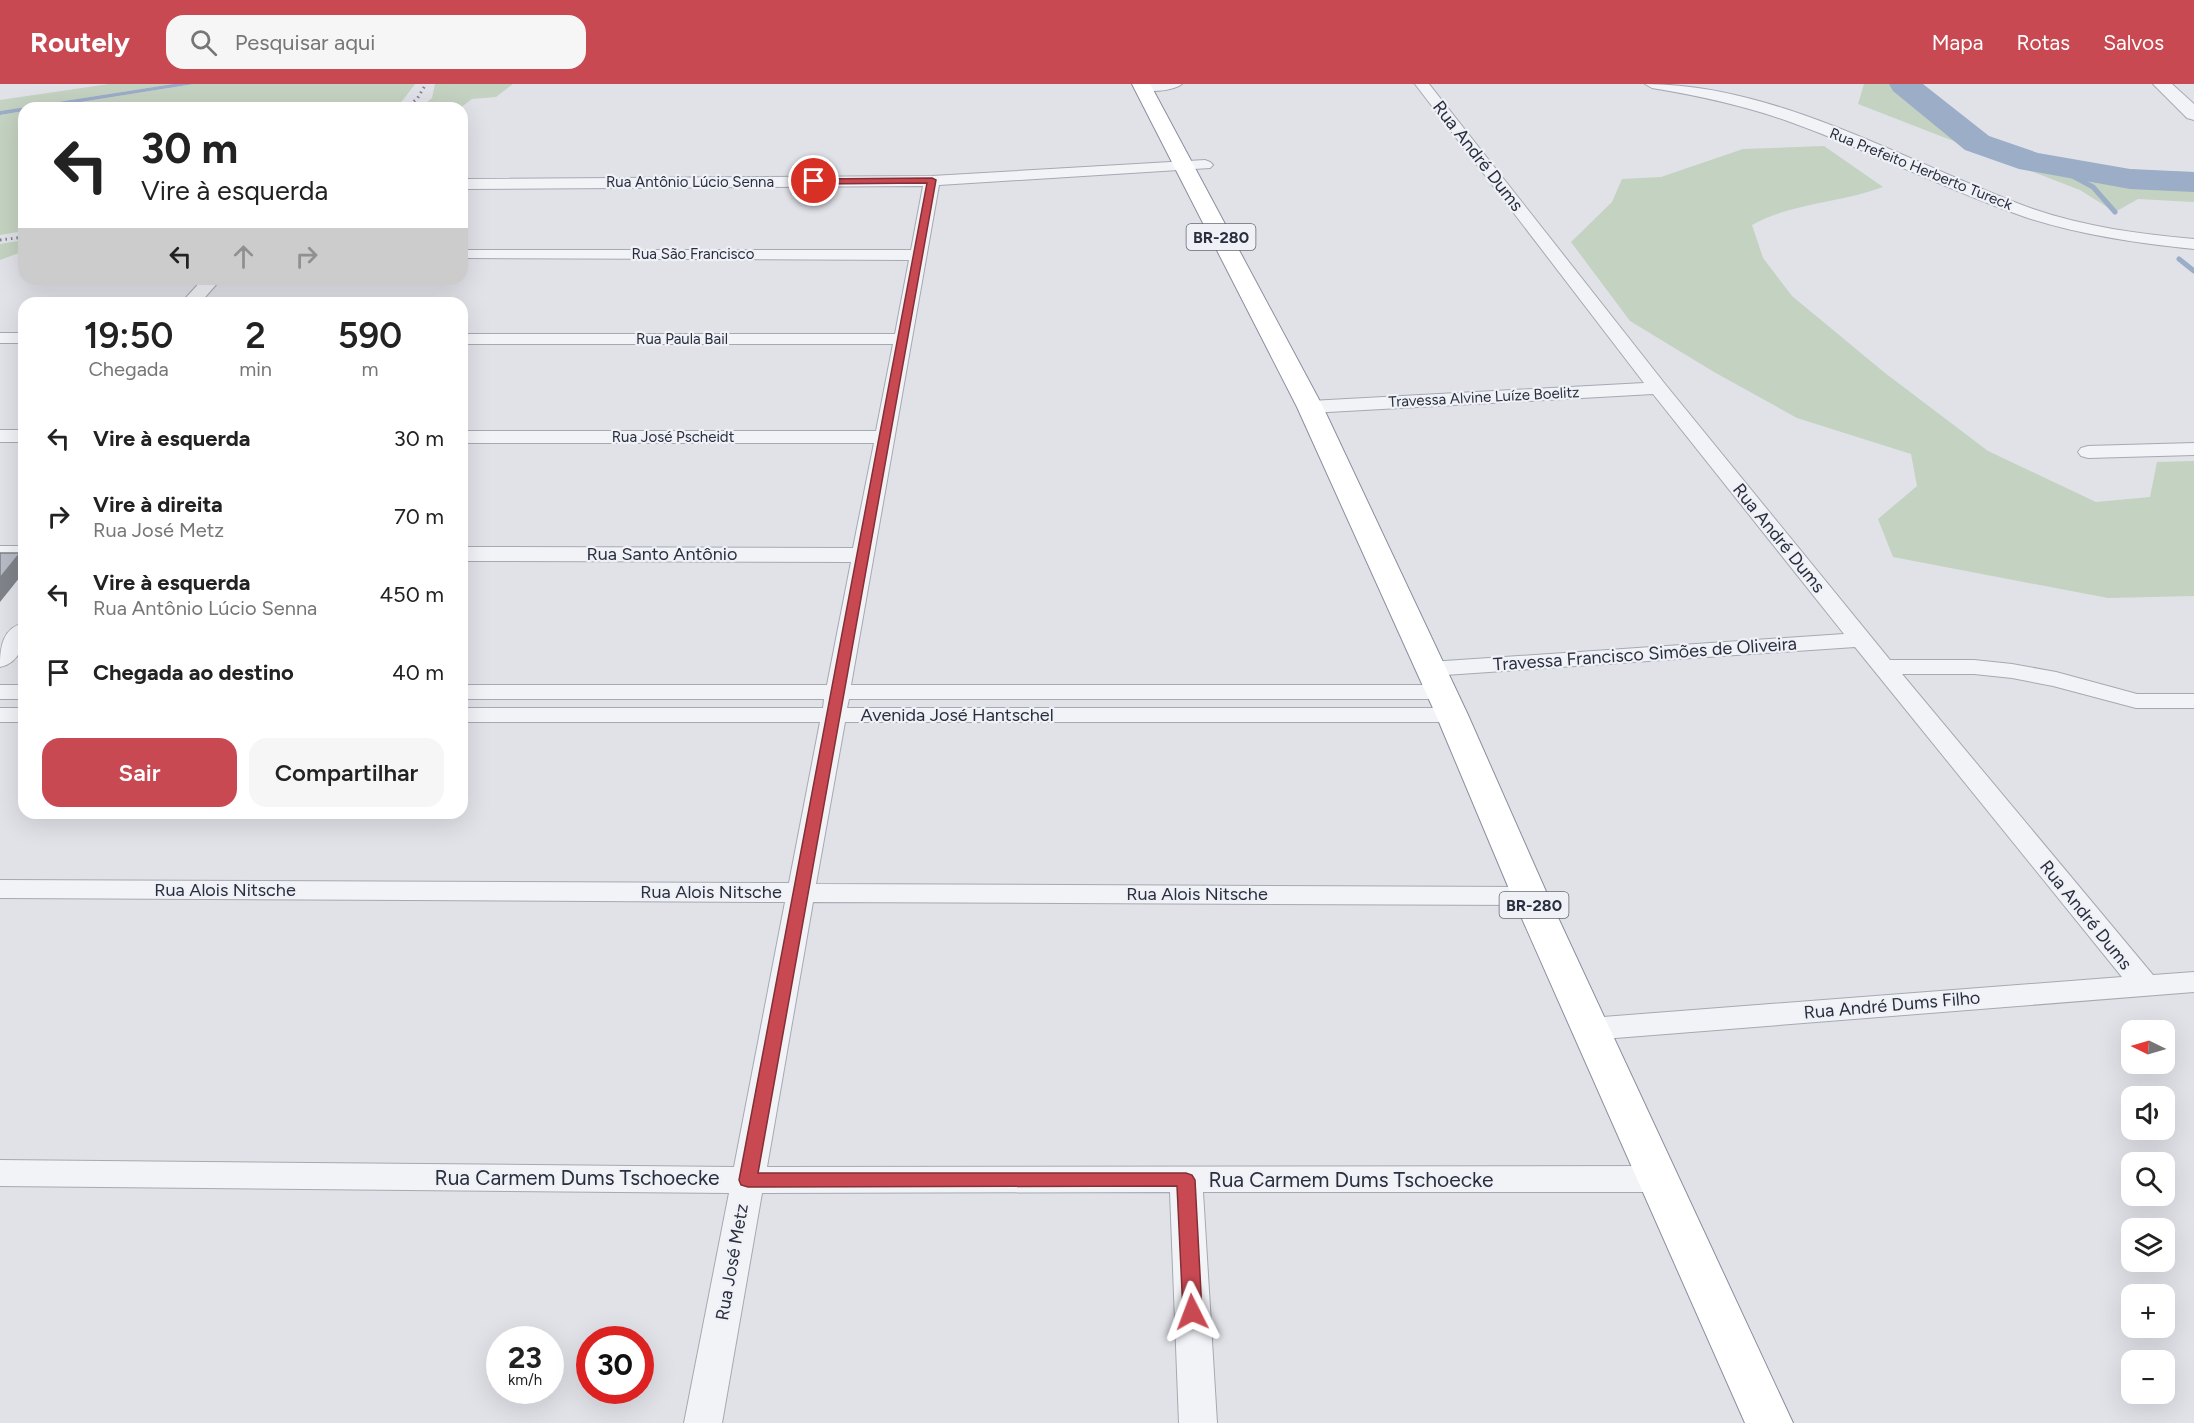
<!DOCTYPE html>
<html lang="pt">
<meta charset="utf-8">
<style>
:root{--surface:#fff;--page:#f6f6f6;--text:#222;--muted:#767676;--accent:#c94953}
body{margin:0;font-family:Figtree,sans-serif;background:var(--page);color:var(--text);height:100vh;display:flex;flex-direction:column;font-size:22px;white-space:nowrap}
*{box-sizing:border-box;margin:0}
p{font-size:20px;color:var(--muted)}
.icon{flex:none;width:33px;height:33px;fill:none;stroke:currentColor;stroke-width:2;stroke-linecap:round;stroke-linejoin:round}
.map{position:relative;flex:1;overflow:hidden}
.panel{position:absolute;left:18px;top:213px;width:450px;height:522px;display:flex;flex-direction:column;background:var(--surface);border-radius:18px;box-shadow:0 6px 24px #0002}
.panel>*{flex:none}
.guide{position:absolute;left:18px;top:18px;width:450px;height:183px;border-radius:18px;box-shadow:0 6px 24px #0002;background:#fff;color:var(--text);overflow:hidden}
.needle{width:39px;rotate:275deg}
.buttons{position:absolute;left:2121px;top:936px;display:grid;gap:12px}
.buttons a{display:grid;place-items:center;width:54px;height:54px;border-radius:12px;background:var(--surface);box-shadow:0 6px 24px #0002;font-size:30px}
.speed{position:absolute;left:486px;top:1242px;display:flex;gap:12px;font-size:30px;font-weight:700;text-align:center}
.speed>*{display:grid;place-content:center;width:78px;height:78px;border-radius:50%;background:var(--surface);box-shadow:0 6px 24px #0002;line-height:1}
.speed small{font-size:15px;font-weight:400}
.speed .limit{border:9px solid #d22;background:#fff;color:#111}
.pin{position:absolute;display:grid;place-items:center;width:51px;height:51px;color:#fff;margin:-26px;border:3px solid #fff;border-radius:50%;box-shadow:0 2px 6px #0007}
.me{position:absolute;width:66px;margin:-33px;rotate:357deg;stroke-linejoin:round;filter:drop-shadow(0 0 4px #0008)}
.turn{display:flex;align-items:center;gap:21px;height:126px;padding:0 24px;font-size:27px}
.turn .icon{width:78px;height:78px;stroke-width:2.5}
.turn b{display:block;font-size:42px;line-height:51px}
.lanes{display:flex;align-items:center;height:57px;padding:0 24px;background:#0003;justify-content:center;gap:30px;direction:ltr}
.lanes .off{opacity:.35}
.eta{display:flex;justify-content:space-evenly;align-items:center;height:102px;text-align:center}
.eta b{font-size:36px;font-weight:600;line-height:42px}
.action{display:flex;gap:12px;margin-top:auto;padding:12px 24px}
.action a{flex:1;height:69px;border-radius:18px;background:var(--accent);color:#fff;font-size:24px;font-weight:600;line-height:69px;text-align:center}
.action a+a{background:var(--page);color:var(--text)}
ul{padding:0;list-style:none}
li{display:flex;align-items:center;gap:18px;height:78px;padding:0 24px}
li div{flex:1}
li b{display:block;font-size:22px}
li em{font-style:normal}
header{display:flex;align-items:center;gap:36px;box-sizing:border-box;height:84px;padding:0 30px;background:var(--accent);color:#fff}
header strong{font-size:28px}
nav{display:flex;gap:33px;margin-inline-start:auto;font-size:21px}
.search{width:420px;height:54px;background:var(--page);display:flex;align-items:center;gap:15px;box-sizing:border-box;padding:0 21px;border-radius:18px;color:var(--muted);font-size:22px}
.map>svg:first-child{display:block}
.green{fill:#c4d2c1}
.water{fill:#9cadc7}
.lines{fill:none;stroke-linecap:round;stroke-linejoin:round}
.stream{stroke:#9cadc7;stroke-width:5}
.river{fill:#9cadc7;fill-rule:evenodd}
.minor-casing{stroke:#a5a9b2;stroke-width:2}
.tertiary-casing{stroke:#a5a9b2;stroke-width:2}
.trunk-casing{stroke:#888f9e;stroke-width:2}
.minor{fill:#f2f3f7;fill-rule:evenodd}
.tertiary{fill:#f2f3f7;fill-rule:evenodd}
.trunk{fill:#fff;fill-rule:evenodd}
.rail{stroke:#7a8191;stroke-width:3;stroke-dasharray:1.5 4;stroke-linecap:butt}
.shaded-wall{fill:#80838a}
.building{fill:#b7bbc5;stroke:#80838a;stroke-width:1.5}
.route{fill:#c94953;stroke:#832f36;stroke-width:1.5}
.labels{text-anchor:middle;stroke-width:4.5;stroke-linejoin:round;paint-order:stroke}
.far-street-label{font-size:15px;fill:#292f3f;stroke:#eff1f6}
.shield{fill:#eff1f6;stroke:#646976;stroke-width:1.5}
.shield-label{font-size:16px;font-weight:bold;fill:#292f3f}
.street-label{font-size:18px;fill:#292f3f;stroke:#eff1f6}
.near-street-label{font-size:21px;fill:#292f3f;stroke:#eff1f6}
</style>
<header>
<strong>Routely</strong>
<div class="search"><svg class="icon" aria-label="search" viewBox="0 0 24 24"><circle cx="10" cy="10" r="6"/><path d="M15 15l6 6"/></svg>Pesquisar aqui</div>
<nav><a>Mapa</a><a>Rotas</a><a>Salvos</a></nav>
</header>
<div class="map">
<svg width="2194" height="1339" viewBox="0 0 2194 1339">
<rect width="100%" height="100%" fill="#e0e2e8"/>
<path class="green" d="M 109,0 L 173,0 L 0,27 L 0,16 Z
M 194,0 L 415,0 L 403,16 L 393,24 L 43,24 Z
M 435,0 L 513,0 L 496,13 L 472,15 L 460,24 L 420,24 L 432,14 Z
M 1864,0 L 1917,0 C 1933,17 1953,36 1973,47 C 2030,80 2129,87 2194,88 L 2194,118 L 2138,115 L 2115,128 L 2080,106 L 1858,20 Z
M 24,27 L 24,147 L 0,151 L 0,31 Z
M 1824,62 L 1883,103 C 1840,119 1791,119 1752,141 L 1763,174 L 1792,212 L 1885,289 L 1988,367 L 2096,418 L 2150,413 L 2157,378 L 2194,377 L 2194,512 L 2108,514 L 1893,473 L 1878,435 L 1917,402 L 1911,370 L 1797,334 L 1714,288 L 1630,237 L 1571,158 L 1612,118 L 1622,95 L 1661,93 L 1743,65 Z
M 24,156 L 24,167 L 0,176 L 0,160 Z"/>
<path class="water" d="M 173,0 L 194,0 L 43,24 L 24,24 L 24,27 L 0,31 L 0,27 Z"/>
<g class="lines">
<path class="stream" d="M 2054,82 L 2093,103 L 2115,128
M 2179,175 L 2194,187"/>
<path class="river" d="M 1889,0 L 1923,0 L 1989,52 L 2038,69 L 2130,85 L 2194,88 L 2194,108 L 2130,105 L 2019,85 L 1965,66 L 1893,7 Z"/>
<g class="minor-casing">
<path id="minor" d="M 1138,0 L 1182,0 C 1174,7 1144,10 1136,3 Z
M 1415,0 L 1429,0 L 1665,300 L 1890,576 L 1974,576 L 2012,580 L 2056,588 L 2137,610 L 2194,610 L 2194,624 L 2136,624 L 2053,602 L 2012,594 L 1974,590 L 1902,590 L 2153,891 L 2194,888 L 2194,908 L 1590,956 L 1579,953 L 1575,945 L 1579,937 L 1590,934 L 2122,893 L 1855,563 L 1430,592 L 1422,590 L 1418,585 L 1422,580 L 1430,578 L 1844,550 L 1653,310 L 1310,329 L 1303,327 L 1300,323 L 1303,319 L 1310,317 L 1644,299 Z
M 1645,0 C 1779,0 1909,80 2033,125 C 2085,143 2140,150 2194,155 L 2194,165 C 2137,159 2079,151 2025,133 C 1946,106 1871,67 1793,39 C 1747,22 1700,12 1652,4 Z
M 1205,76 L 1210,78 L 1213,81 L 1210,84 L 939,101 L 851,601 L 1441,601 L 1450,603 L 1453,608 L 1450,613 L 1441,615 L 849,615 L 847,624 L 1452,624 L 1461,626 L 1464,631 L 1461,636 L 1452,638 L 845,638 L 816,800 L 1530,803 L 1540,805 L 1544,812 L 1540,819 L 1530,821 L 813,818 L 767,1083 L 1658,1082 L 1670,1086 L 1674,1095 L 1670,1104 L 1658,1108 L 1203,1108 L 1217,1339 L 1179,1339 L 1170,1108 L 762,1109 L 722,1339 L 684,1339 L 729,1109 L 0,1102 L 0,1076 L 734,1083 L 785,818 L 0,814 L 0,796 L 789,799 L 820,638 L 462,638 L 462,624 L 823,624 L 824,615 L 462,615 L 462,601 L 827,601 L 851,478 L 462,477 L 462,463 L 853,464 L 874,359 L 462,359 L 462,347 L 876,347 L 893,260 L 462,260 L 462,250 L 895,250 L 909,176 L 468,174 L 462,173 L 462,166 L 911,166 L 923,102 L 462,105 L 462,95 L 932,92 Z
M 203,195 L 221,195 L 200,219 L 181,219 Z
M 0,249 L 24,249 L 24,259 L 0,259 Z
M 0,346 L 24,346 L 24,358 L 0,358 Z
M 2194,359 L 2194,371 L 2088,374 L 2081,372 L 2078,368 L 2081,364 L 2088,362 Z
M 0,462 L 24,462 L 24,476 L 0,476 Z
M 24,539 C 24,558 22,578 0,583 C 0,564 2,544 24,539 Z
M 0,601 L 24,601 L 24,615 L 0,615 Z
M 0,624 L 24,624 L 24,638 L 0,638 Z"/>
</g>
<g class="tertiary-casing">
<path id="tertiary" d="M 2153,0 L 2172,0 L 2194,20 L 2194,36 L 2187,34 Z"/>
</g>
<g class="trunk-casing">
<path id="trunk" d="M 1132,0 L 1150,0 L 1323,323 L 1468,631 L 1548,812 L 1793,1339 L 1745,1339 L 1512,812 L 1436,631 L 1297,323 Z"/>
</g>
<use href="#minor" class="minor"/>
<use href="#tertiary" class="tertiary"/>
<use href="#trunk" class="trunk"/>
<path class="rail" d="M 405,24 L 417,15 L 426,0
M 0,156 L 24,153"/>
</g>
<path class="shaded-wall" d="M 20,469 L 24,478 L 24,488 L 0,518 L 0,494 Z"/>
<path class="building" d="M 0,469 L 20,469 L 0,494 Z"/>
<path class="route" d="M 932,94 L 936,96 L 758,1089 L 1186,1089 L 1192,1091 L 1195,1096 L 1202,1228 L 1199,1234 L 1192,1236 L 1186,1234 L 1183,1228 L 1177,1102 L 748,1103 L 741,1101 L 739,1096 L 927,99 L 814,100 L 810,97 L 814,95 Z"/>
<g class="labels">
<g class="far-street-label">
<text transform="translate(1921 85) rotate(22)" y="5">Rua Prefeito Herberto Tureck</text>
<text x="690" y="103">Rua Antônio Lúcio Senna</text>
<text x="693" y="175">Rua São Francisco</text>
<text x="682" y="260">Rua Paula Bail</text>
<text transform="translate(1484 313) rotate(-3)" y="5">Travessa Alvine Luíze Boelitz</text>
<text x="673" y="358">Rua José Pscheidt</text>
</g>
<g class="shield">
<rect x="1186.5" y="140" width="69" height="26" rx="4.5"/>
<rect x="1499.5" y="808" width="69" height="26" rx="4.5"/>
</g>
<g class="shield-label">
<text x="1221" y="159">BR-280</text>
<text x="1534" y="827">BR-280</text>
</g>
<g class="street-label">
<text transform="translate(1478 72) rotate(52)" y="6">Rua André Dums</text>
<text transform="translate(1779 454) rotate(51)" y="6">Rua André Dums</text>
<text x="662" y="476">Rua Santo Antônio</text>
<text transform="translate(1645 570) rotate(-4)" y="6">Travessa Francisco Simões de Oliveira</text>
<text x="957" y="637">Avenida José Hantschel</text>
<text x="225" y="812">Rua Alois Nitsche</text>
<text x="711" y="814">Rua Alois Nitsche</text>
<text x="1197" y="816">Rua Alois Nitsche</text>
<text transform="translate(2086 831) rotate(51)" y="6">Rua André Dums</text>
<text transform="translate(1892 921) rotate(-5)" y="6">Rua André Dums Filho</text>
<text transform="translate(732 1178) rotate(-80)" y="6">Rua José Metz</text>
</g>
<g class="near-street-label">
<text x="577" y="1101">Rua Carmem Dums Tschoecke</text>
<text x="1351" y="1103">Rua Carmem Dums Tschoecke</text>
</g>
</g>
</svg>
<div class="buttons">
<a><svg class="needle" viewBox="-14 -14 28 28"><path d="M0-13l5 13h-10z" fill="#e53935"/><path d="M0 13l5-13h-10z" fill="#767676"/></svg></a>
<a><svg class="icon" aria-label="sound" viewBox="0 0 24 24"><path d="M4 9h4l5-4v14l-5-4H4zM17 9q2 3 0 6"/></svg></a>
<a><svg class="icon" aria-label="search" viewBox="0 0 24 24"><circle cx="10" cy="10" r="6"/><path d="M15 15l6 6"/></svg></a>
<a><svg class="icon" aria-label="layers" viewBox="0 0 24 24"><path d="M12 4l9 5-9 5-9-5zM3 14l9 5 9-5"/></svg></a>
<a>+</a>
<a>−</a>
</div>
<div class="speed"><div>23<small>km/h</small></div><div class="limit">30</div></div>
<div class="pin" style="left:814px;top:97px;background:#d93025"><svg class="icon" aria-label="arrive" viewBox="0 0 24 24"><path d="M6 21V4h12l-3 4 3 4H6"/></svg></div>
<svg class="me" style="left:1192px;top:1228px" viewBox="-20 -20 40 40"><path d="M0-17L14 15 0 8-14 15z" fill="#c94953" stroke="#fff" stroke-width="4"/></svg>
<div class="guide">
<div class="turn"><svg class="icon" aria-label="left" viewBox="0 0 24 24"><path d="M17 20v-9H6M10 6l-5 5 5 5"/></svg><div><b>30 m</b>Vire à esquerda</div></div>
<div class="lanes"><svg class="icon" aria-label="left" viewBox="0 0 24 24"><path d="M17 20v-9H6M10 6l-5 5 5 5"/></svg><svg class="icon off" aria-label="ahead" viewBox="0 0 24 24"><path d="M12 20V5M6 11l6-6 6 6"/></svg><svg class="icon off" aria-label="right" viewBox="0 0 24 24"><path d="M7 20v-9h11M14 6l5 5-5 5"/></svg></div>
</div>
<section class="panel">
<div class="eta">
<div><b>19:50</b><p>Chegada</p></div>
<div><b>2</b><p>min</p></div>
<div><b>590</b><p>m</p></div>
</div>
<ul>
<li><svg class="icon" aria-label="left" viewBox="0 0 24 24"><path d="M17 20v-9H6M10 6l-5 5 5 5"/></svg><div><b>Vire à esquerda</b></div><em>30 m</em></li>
<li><svg class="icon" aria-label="right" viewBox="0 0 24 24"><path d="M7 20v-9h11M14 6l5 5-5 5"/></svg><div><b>Vire à direita</b><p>Rua José Metz</p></div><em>70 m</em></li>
<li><svg class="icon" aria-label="left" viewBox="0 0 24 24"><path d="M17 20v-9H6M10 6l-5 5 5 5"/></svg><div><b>Vire à esquerda</b><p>Rua Antônio Lúcio Senna</p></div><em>450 m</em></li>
<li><svg class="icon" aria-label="arrive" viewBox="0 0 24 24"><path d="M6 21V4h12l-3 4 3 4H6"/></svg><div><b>Chegada ao destino</b></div><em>40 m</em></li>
</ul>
<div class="action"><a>Sair</a><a>Compartilhar</a></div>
</section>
</div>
